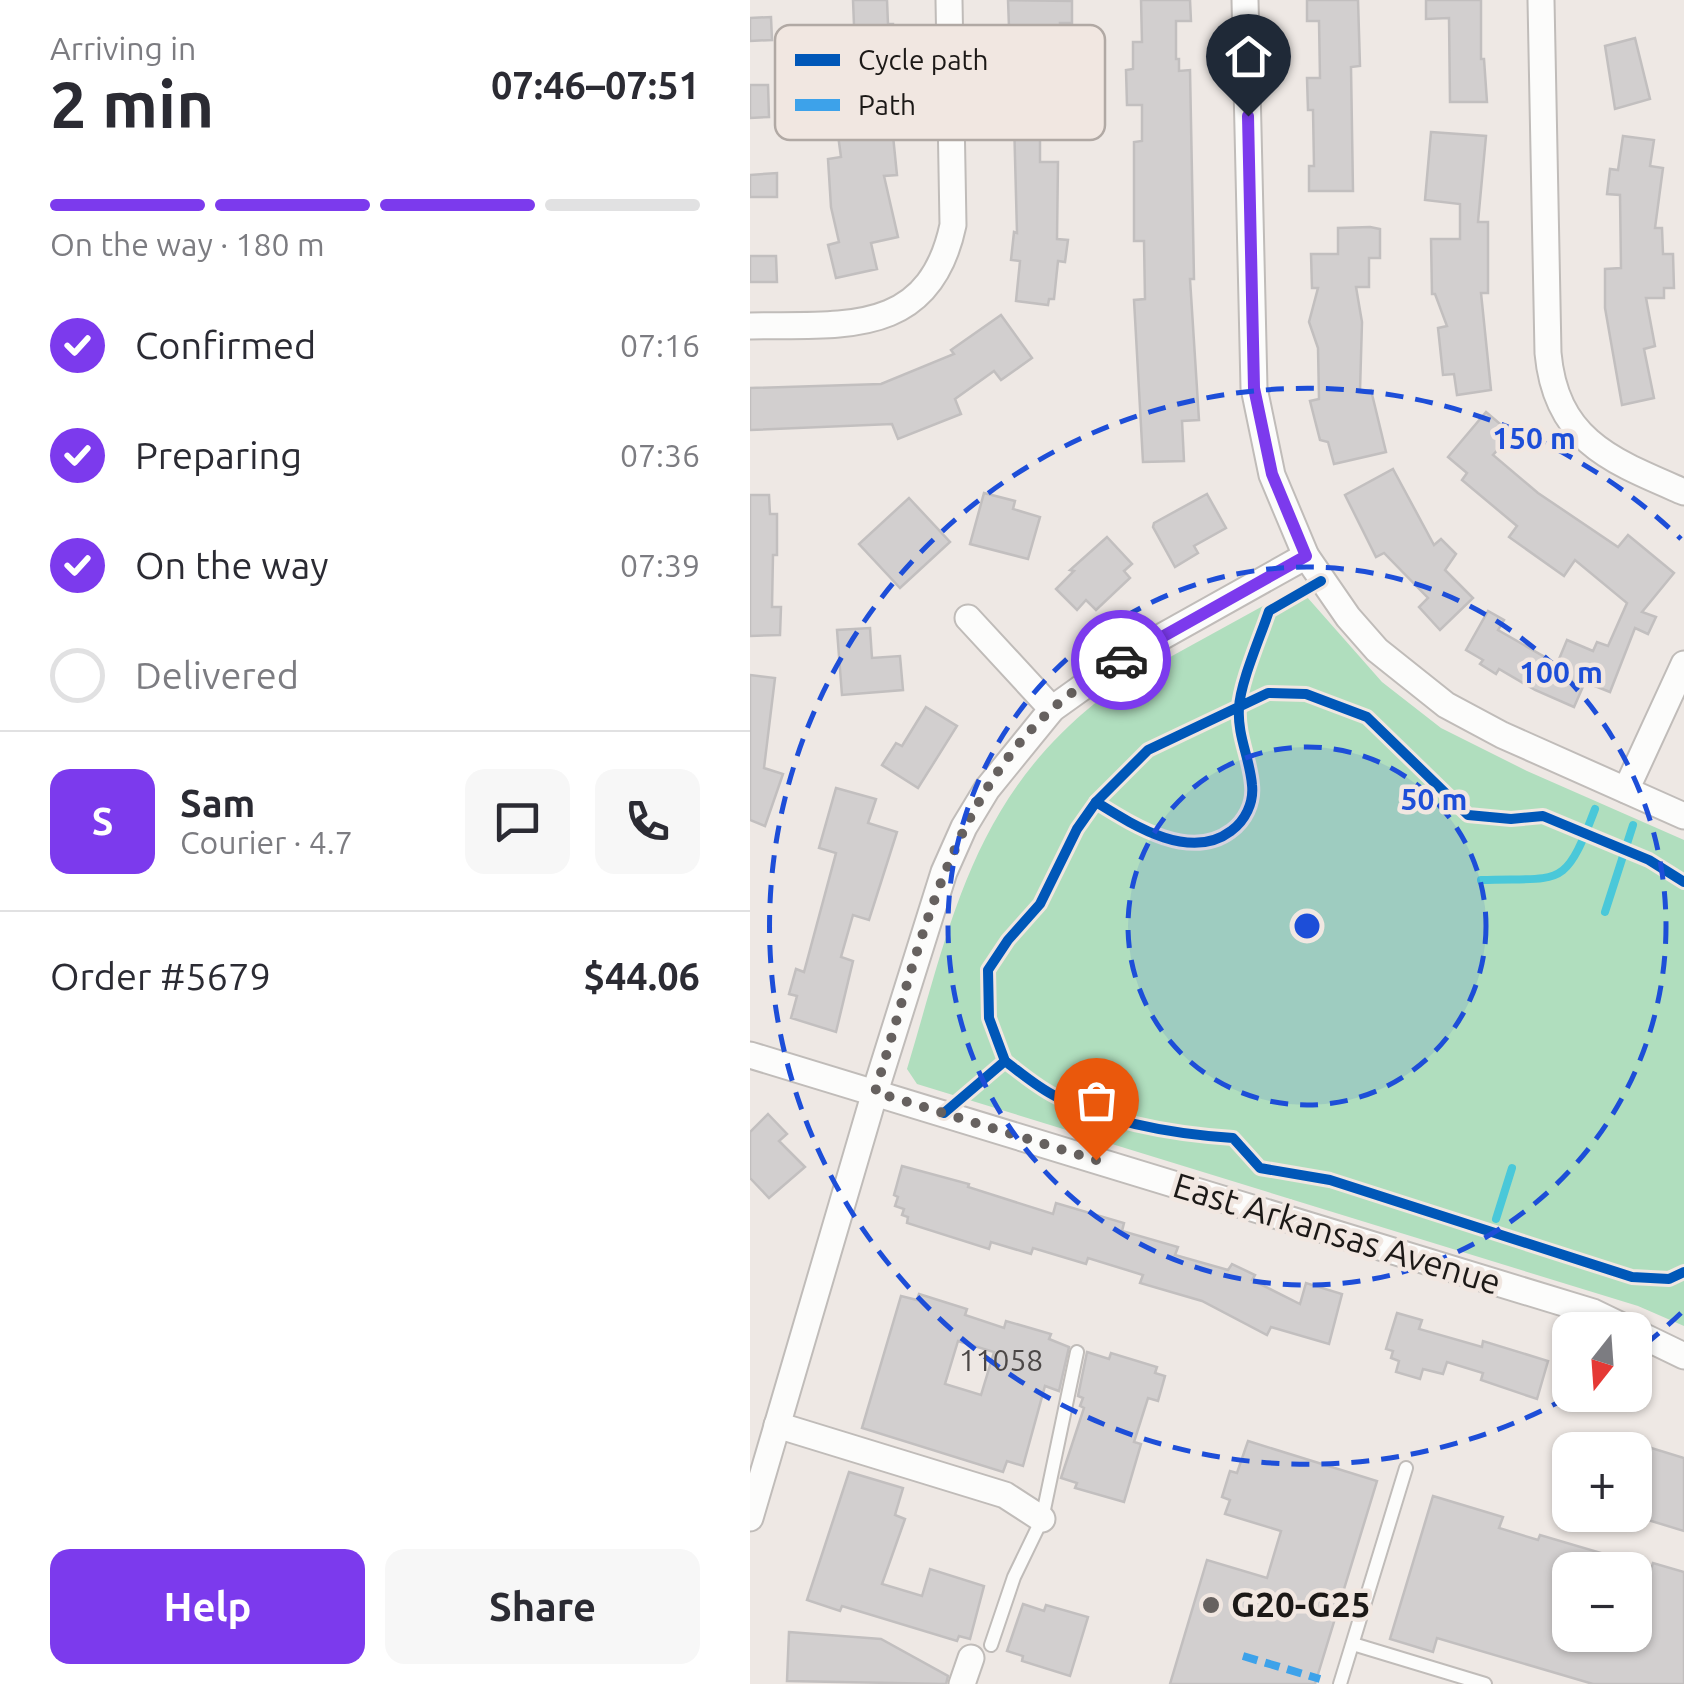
<!DOCTYPE html>
<meta charset="utf-8">
<style>
body{margin:0;font-family:Ubuntu,sans-serif;background:#f7f7f7;color:#2b2b33;height:100vh;display:flex;flex-direction:column;font-size:38px;white-space:nowrap}
*{box-sizing:border-box;margin:0}
p{font-size:32px;color:#7c7c81}
.icon{flex:none;width:55px;height:55px;fill:none;stroke:currentColor;stroke-width:2;stroke-linecap:round;stroke-linejoin:round}
.map{position:relative;flex:1;overflow:hidden}
.drawer{display:flex;flex-direction:column;background:#fff;width:750px}
.drawer>*{flex:none}
.needle{width:65px;rotate:197deg}
.tools{position:absolute;left:802px;top:1312px;display:grid;gap:20px}
.tools a{display:grid;place-items:center;width:100px;height:100px;border-radius:20px;background:#fff;box-shadow:0 2px 8px #0004;font-size:50px}
.pin{position:absolute;display:grid;place-items:center;width:85px;height:85px;color:#fff;margin:-102px -42px;border-radius:50% 50% 50% 0;rotate:-45deg;box-shadow:0 0 10px #0007}
.pin .icon{rotate:45deg}
.courier{position:absolute;display:grid;place-items:center;width:100px;height:100px;margin:-50px;border:8px solid #7c3aed;border-radius:50%;background:#fff;color:#222;box-shadow:0 2px 12px #0007}
.headline em{font-style:normal;font-weight:700}
.headline div{display:flex;flex-direction:column-reverse}
.headline{display:flex;align-items:center;justify-content:space-between;height:170px;padding:0 50px}
h1{font-size:65px;font-weight:700;line-height:75px}
.bar{display:grid;grid-template-columns:repeat(4,1fr);gap:15px 10px;align-content:center;height:120px;padding:0 50px}
.bar i{height:12px;border-radius:8px;background:#e1e1e2}
.bar .current{background:#7c3aed}
.bar p{grid-column:span 4}
.line{display:flex;align-items:center;gap:25px;padding:0 50px;border-top:2px solid #e1e1e2}
.line div{flex:1}
.round{display:grid;place-items:center;flex:none;width:105px;height:105px;border-radius:20px;background:#f7f7f7}
ol{padding:0 50px;list-style:none}
li{display:flex;align-items:center;gap:30px;height:110px}
li p{margin-inline-start:auto}
li .icon{padding:10px;border-radius:50%;background:#7c3aed;color:#fff;stroke-width:4}
li:last-child{color:#7c7c81}
li i{width:55px;height:55px;border:5px solid #e1e1e2;border-radius:50%}
.primary-button{display:flex;gap:20px;margin-top:auto;padding:20px 50px}
.primary-button a{flex:1;height:115px;border-radius:20px;background:#7c3aed;color:#fff;font-size:40px;font-weight:700;line-height:115px;text-align:center}
.primary-button a+a{background:#f7f7f7;color:#2b2b33}
main{display:flex;flex:1;min-height:0}
.map>svg:first-child{display:block}
.green{fill:#b0debe}
.lines{fill:none;stroke-linecap:round;stroke-linejoin:round}
.stream{stroke:#4ac8d9;stroke-width:8}
.building{fill:#d2cfcf;stroke:#c2bfbf;stroke-width:2.5;fill-rule:evenodd}
.lane-casing{stroke:#c0bcb9;stroke-width:16}
.street-casing{stroke:#c0bcb9;stroke-width:29}
.lane{stroke:#fcfcfb;stroke-width:12}
.street{stroke:#fcfcfb;stroke-width:25}
.quiet{stroke:#3da2ea;stroke-width:8;stroke-dasharray:15 8;stroke-linecap:butt}
.cycleway-casing{stroke:#f1e7e1;stroke-width:16}
.cycleway{stroke:#0057b8;stroke-width:10}
.done{stroke:#66615f;stroke-width:10;stroke-dasharray:0 18}
.route{stroke:#7c3aed;stroke-width:12}
.ring{fill:none;stroke:#1d4ed8;stroke-width:5;stroke-dasharray:18 12}
.poi-dot{fill:#66615f;stroke:#f1e7e1;stroke-width:4}
.labels{text-anchor:middle;stroke-width:9;stroke-linejoin:round;paint-order:stroke}
.number-label{font-size:30px;fill:#4c4847}
.street-label{font-size:35px;fill:#1c1917;stroke:#f1e7e1}
.poi-label{font-size:35px;font-weight:bold;fill:#1c1917;stroke:#f1e7e1;text-anchor:start}
.key{fill:#f1e7e1;stroke:#b1a9a4;stroke-width:2.5}
.key-label{font-size:28px;fill:#1c1917}
.centre{fill:#1d4ed8;stroke:#f1e7e1;stroke-width:5}
.ring-label{font-size:30px;text-anchor:middle;font-weight:bold;fill:#1d4ed8;stroke:#f1e7e1;stroke-width:9;stroke-linejoin:round;paint-order:stroke}
</style>
<main>
<section class="drawer">
<div class="headline"><div><h1>2 min</h1><p>Arriving in</p></div><em>07:46–07:51</em></div>
<div class="bar"><i class="current"></i><i class="current"></i><i class="current"></i><i></i><p>On the way · 180 m</p></div>
<ol>
<li><svg class="icon" aria-label="check" viewBox="0 0 24 24"><path d="M5 12l5 5 9-10"/></svg>Confirmed<p>07:16</p></li>
<li><svg class="icon" aria-label="check" viewBox="0 0 24 24"><path d="M5 12l5 5 9-10"/></svg>Preparing<p>07:36</p></li>
<li><svg class="icon" aria-label="check" viewBox="0 0 24 24"><path d="M5 12l5 5 9-10"/></svg>On the way<p>07:39</p></li>
<li><i></i>Delivered</li>
</ol>
<div class="line" style="height:180px"><b class="round" style="background:#7c3aed;color:#fff">S</b><div><b>Sam</b><p>Courier · 4.7</p></div><a class="round"><svg class="icon" aria-label="chat" viewBox="0 0 24 24"><path d="M4 5h16v11H9l-5 4z"/></svg></a><a class="round"><svg class="icon" aria-label="phone" viewBox="0 0 24 24"><path d="M5 4h4l2 5-3 2q2 4 5 5l2-3 5 2v4C11 20 4 13 5 4z"/></svg></a></div>
<div class="line" style="height:130px"><div>Order #5679</div><b>$44.06</b></div>
<div class="primary-button"><a>Help</a><a>Share</a></div>
</section>
<div class="map">
<svg width="934" height="1684" viewBox="0 0 934 1684">
<rect width="100%" height="100%" fill="#eee8e4"/>
<!-- green -->
<path class="green" d="M542 590 557 597 632 682 691 728 777 771 934 840V1326L888 1306 167 1084 157 1069C200 926 221 804 344 704 367 685 396 671 422 656 462 634 502 612 542 590Z"/>
<g class="lines">
<!-- stream -->
<g class="stream">
<path d="M731 880C812 877 814 891 845 809"/>
<path d="M855 912 883 825"/>
<path d="M746 1219 762 1168"/>
</g>
</g>
<!-- building -->
<g class="building">
<path d="M103 0H137L138 24H143L144 58 128 59 130 107 140 106 147 175 134 176 148 237 121 243 127 269 86 278 78 245 89 242 81 207 78 159 91 157 85 113 95 112 93 26 104 25Z"/>
<path d="M258 0 322 1V23H310L311 80H319V114H290V162H308L307 239 318 240 315 262 308 261 304 299H299L298 305 266 301 270 261 261 260 264 232 267 233 263 82 284 81V26L259 27Z"/>
<path d="M391 0H440L441 21H426V59H429V71L440 70 444 279H440L449 420 432 421 434 461 393 462 384 300 395 299 394 241H384V142L392 141V105H377L376 70 383 69V42H392Z"/>
<path d="M557 0H608L610 66 601 67 603 191H559V166H564L563 110H558L557 78H570L569 21H557Z"/>
<path d="M676 0H731V59H734L737 102H700L699 18 676 19Z"/>
<path d="M21 17 22 40 0 41V18Z"/>
<path d="M885 38 900 99 865 109 855 46Z"/>
<path d="M0 85H18L19 117 0 118Z"/>
<path d="M681 132 736 136 728 222H738V293H731L741 390 707 395 704 374 693 375 688 328 697 326 685 294H682L681 239H710V204L675 200Z"/>
<path d="M873 136 904 140 900 166 913 168 905 228H912L913 254H923L924 288H914V298H896L905 346 894 349 904 398 872 405 855 308V269L871 268 870 195 857 194 860 169 868 170Z"/>
<path d="M27 173V197H0V175Z"/>
<path d="M620 227 630 229V258H619V287H606L612 322 610 391 621 390 636 452 584 464 578 442 570 440 560 401 569 399 568 348 559 322 568 288H562L561 254H588V228Z"/>
<path d="M0 256H26L27 282H0Z"/>
<path d="M251 315 282 358 251 380 244 371 205 399 211 414 148 439 142 424 0 430V388L131 384 204 354 201 350Z"/>
<path d="M736 412 762 434 743 455 788 493 868 547 878 535 924 573 892 612 906 617 898 634 885 628 860 692 835 682 824 707 785 690 749 669 746 674 730 664 733 660 716 650 738 611 754 620 748 630 807 664 817 640 843 651 847 642 858 646 877 603 825 560 814 576 759 537 767 526 712 480 717 473 698 457Z"/>
<path d="M643 469 684 545 691 539 706 554 695 570 723 598 690 630 669 607 678 598 634 553 626 557 595 495Z"/>
<path d="M234 493 265 501 263 509 290 517 278 559 220 544Z"/>
<path d="M457 494 476 528 444 546 448 553 425 567 403 527 404 523Z"/>
<path d="M0 495H19L20 514H27V555H23L22 607H31L30 635 0 636Z"/>
<path d="M159 498 200 542 150 588 109 544Z"/>
<path d="M357 537 382 564 374 571 380 578 346 610 336 600 327 610 306 589 324 571 320 570Z"/>
<path d="M120 628 122 658 150 656 153 690 92 695 87 630Z"/>
<path d="M0 675 25 678 14 768 33 774 15 826 0 820Z"/>
<path d="M176 707 207 726 168 788 132 765 146 743 152 746Z"/>
<path d="M86 788 126 799 118 823 147 832 119 920 103 915 91 957 103 961 86 1032 41 1018 47 996 39 994 46 969 54 972 86 853 69 848Z"/>
<path d="M18 1114 37 1134 29 1141 55 1167 19 1198 0 1178V1132Z"/>
<path d="M152 1166 219 1184 218 1187 303 1214 306 1203 374 1223 372 1231 428 1247 425 1255 478 1270 482 1264 505 1275 502 1280 550 1304 556 1283 592 1294 579 1344 521 1327 517 1335 452 1301 390 1283 393 1275 338 1258 336 1264 283 1248 281 1254 241 1242 239 1249 157 1223 158 1217 152 1215 154 1209 145 1206 148 1197 144 1195Z"/>
<path d="M169 1294 217 1309 215 1315 254 1328 256 1321 301 1334 299 1339 319 1347 309 1391 295 1386 273 1466 257 1461 253 1472 112 1428 151 1296 167 1300ZM208 1341 244 1352 231 1395 195 1384Z"/>
<path d="M647 1313 672 1320 669 1329 732 1347 733 1341 798 1361 787 1399 731 1380 733 1373 697 1362 693 1374 673 1369 670 1379 646 1372 649 1361 641 1358 643 1351 636 1349Z"/>
<path d="M337 1352 359 1359 361 1353 407 1367 405 1373 415 1376 408 1401 398 1398 384 1442 391 1444 374 1502 325 1488 327 1483 311 1478 334 1408 330 1406 333 1398 328 1396Z"/>
<path d="M498 1441 627 1481 565 1684H420L457 1560 517 1578 531 1531 475 1514 480 1500 472 1497 480 1471 487 1473Z"/>
<path d="M885 1443 934 1458V1531L885 1516Z"/>
<path d="M99 1472 153 1488 145 1515 155 1519 132 1584 172 1596 180 1569 234 1586 220 1639 209 1636 207 1641 92 1606 90 1611 57 1600Z"/>
<path d="M683 1496 753 1517 749 1528 788 1540 790 1535 858 1555 853 1570H820V1635H885V1569L900 1573 903 1563 934 1572V1684H843L687 1638 683 1652 640 1639Z"/>
<path d="M273 1604 294 1611 296 1605 338 1617 320 1676 272 1661 273 1656 257 1651Z"/>
<path d="M39 1632 131 1639 198 1676 196 1684 37 1681Z"/>
</g>
<g class="lines">
<defs>
<g id="lane">
<path d="M603 1644 735 1684"/>
<path d="M241 1645 264 1577 292 1519 327 1352"/>
<path d="M590 1684 656 1468"/>
</g>
<g id="street">
<path d="M495 0 504 388 522 475 556 556 598 617 627 650 696 705 752 735 934 816"/>
<path d="M791 0 798 353C806 441 862 461 934 492"/>
<path d="M0 326C93 324 179 338 203 225L199 0"/>
<path d="M218 618 302 709"/>
<path d="M876 790 934 664"/>
<path d="M0 1055 843 1312 934 1356"/>
<path d="M27 1425 255 1495 292 1519"/>
<path d="M0 1518 125 1092 194 872 214 827 237 789 302 709 372 659 556 556"/>
<path d="M212 1684 221 1658"/>
</g>
</defs>
<!-- lane casing -->
<use href="#lane" class="lane-casing"/>
<!-- street casing -->
<use href="#street" class="street-casing"/>
<!-- lane -->
<use href="#lane" class="lane"/>
<!-- street -->
<use href="#street" class="street"/>
<!-- quiet -->
<path class="quiet" d="M493 1656 570 1679"/>
<defs>
<g id="cycleway">
<path d="M571 581 519 611C510 638 490 683 489 708 487 735 500 759 502 785 504 803 495 821 481 831 440 862 383 825 346 802L398 750 518 693 556 694 617 717 718 815 761 819 793 816 899 860 934 882"/>
<path d="M255 1061 239 1018 238 970 258 940 290 904 327 829 346 802"/>
<path d="M194 1113 255 1061C271 1073 288 1088 307 1097 362 1124 423 1134 483 1138L510 1168 580 1180 882 1277 919 1279 934 1272"/>
</g>
</defs>
<!-- cycleway casing -->
<use href="#cycleway" class="cycleway-casing"/>
<!-- cycleway -->
<use href="#cycleway" class="cycleway"/>
</g>
<g class="lines">
<!-- done -->
<path class="done" d="M346 1160 125 1092C167 959 195 807 302 709 323 690 348 675 371 660"/>
<!-- route -->
<path class="route" d="M371 660 556 556 522 474 504 388 498 116"/>
</g>
<!-- distance rings -->
<circle cx="557" cy="926" r="179" fill="#1d4ed8" fill-opacity=".12"/>
<g class="ring">
<circle cx="557" cy="926" r="179"/>
<circle cx="557" cy="926" r="359"/>
<path d="M931 1313A538 538 0 0 1 888 1350M818 1397A538 538 0 1 1 931 539"/>
</g>
<!-- markers -->
<circle class="poi-dot" cx="461" cy="1605" r="10"/>
<g class="labels">
<!-- number labels -->
<g class="number-label">
<text x="251" y="1371">11058</text>
</g>
<!-- street labels -->
<g class="street-label">
<text transform="translate(587 1234) rotate(17)" y="12">East Arkansas Avenue</text>
</g>
<!-- poi labels -->
<g class="poi-label">
<text x="481" y="1617">G20-G25</text>
</g>
</g>
<!-- legend -->
<rect x="25" y="25" width="330" height="115" rx="15" class="key"/>
<rect x="45" y="54" width="45" height="12" fill="#0057b8"/>
<rect x="45" y="99" width="45" height="12" fill="#3da2ea"/>
<g class="key-label">
<text x="108" y="70">Cycle path</text>
<text x="108" y="115">Path</text>
</g>
<circle cx="557" cy="926" r="15" class="centre"/>
<g class="ring-label">
<text x="784" y="449">150 m</text>
<text x="811" y="683">100 m</text>
<text x="684" y="810">50 m</text>
</g>
</svg>
<div class="tools">
<a><svg class="needle" viewBox="-14 -14 28 28"><path d="M0-13l5 13h-10z" fill="#e53935"/><path d="M0 13l5-13h-10z" fill="#7c7c81"/></svg></a>
<a>+</a>
<a>−</a>
</div>
<div class="pin" style="left:346px;top:1160px;background:#ea580c"><svg class="icon" aria-label="bag" viewBox="0 0 24 24"><path d="M5 8h14l-1 12H6zM9 8a3 3 0 0 1 6 0"/></svg></div>
<div class="pin" style="left:498px;top:116px;background:#1f2937"><svg class="icon" aria-label="home" viewBox="0 0 24 24"><path d="M3 11l9-7 9 7M6 9v11h12V9"/></svg></div>
<div class="courier" style="left:371px;top:660px"><svg class="icon" aria-label="car" viewBox="0 0 24 24"><path d="M5 17H2v-5l4-1 3-4h7l3 4 3 1v5h-3M9 17h6M6 11h13"/><circle cx="7" cy="17" r="2"/><circle cx="17" cy="17" r="2"/></svg></div>
</div>
</main>
